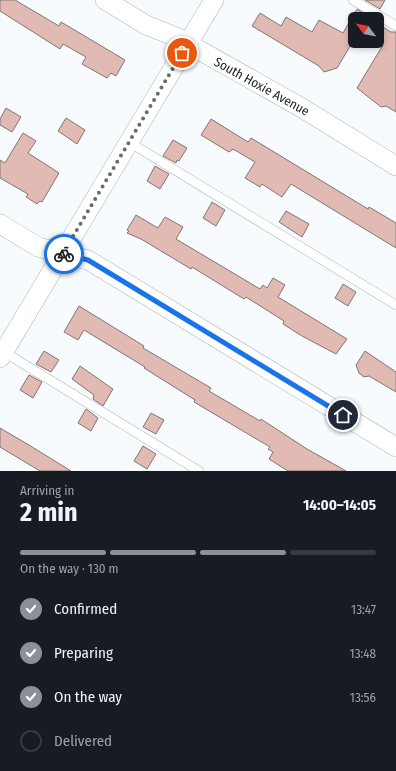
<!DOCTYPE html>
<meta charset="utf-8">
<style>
body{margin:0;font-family:"Fira Sans Condensed",sans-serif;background:#242831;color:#f1f3f6;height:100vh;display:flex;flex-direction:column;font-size:15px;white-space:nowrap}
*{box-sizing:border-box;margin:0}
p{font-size:13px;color:#9ea1a6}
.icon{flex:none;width:22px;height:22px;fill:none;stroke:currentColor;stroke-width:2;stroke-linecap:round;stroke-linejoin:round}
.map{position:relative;height:471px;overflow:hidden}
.sheet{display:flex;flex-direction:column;background:#171b24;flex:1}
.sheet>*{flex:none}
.needle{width:26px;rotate:302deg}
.controls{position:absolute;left:348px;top:12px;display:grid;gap:8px}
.controls a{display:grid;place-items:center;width:36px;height:36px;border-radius:6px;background:#171b24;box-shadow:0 2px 6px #0003;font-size:20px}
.pin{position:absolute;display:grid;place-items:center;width:34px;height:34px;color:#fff;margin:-17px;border:2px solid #fff;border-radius:50%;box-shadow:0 1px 4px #0007}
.courier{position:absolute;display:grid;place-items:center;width:40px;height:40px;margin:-20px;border:3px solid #1a73e8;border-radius:50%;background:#fff;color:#222;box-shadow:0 1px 5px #0007}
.overview em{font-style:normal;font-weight:700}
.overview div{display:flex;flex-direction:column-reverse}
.overview{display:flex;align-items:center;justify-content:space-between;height:68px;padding:0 20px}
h1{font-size:26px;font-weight:700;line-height:30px}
.bar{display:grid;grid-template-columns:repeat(4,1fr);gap:6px 4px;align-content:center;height:48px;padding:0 20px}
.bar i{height:5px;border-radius:3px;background:#363941}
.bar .on{background:#8c9099}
.bar p{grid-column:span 4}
ol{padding:0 20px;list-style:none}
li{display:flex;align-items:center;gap:12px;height:44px}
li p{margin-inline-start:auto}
li .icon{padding:4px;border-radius:50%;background:#8c9099;color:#fff;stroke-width:4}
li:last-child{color:#9ea1a6}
li i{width:22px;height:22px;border:2px solid #363941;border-radius:50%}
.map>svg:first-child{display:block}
.building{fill:#e0bab3;stroke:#827673}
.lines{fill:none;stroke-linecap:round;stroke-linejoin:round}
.service-casing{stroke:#aeb7bf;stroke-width:10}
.minor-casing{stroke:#aeb7bf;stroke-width:20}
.service{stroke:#fff;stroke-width:9}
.minor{stroke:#fff;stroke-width:19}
.done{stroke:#686c6f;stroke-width:4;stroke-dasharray:0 7.2}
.route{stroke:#1a73e8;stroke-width:5}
.labels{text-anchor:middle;stroke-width:3;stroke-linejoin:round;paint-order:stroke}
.street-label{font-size:13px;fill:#1b1f22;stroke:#fff}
</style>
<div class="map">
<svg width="396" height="471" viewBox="0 0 396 471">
<rect width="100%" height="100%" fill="#f7fbfe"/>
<!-- building -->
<g class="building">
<path d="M0 0H15L59 26 61 22 125 60 116 76 111 73 107 78 82 64 86 57 63 44 60 49 0 11Z"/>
<path d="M365 0H385L380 9Z"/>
<path d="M357 9 373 19H355V38L337 68 324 72 319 66 252 26 260 13 281 26 286 17 312 32 319 20 343 33Z"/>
<path d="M377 23 391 32H396V112L386 106 381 107 357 88 383 45 377 41Z"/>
<path d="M6 108 21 117 12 132 0 125V119Z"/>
<path d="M66 118 85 130 77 144 58 131Z"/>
<path d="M211 119 248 142 251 138 368 209 369 207 396 223V248L291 184 282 197 262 184 260 187 245 178 255 162 233 149 229 152 201 135Z"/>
<path d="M23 133 36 141 28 153 59 173 42 202 40 201 37 204 26 197 28 194 0 178V160L5 163Z"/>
<path d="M173 140 187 148 179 161 177 160 176 163 163 156Z"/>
<path d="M155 166 169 174 160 189 147 181Z"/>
<path d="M212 202 225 210 216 226 203 218Z"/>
<path d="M286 211 309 224 302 237 279 222Z"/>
<path d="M136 215 158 228 165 217 183 227 176 239 260 289 263 285 267 288 273 278 285 285 278 297 347 339 336 354 302 336 283 324 284 321 246 297 244 299 192 267 191 269 141 239 127 233 129 231 127 230Z"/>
<path d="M343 284 356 292 348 306 335 298Z"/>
<path d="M79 306 144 346 143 348 211 388 209 391 260 421 261 419 307 449 346 471H288L269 459 273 452 268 449 270 447 194 402 195 400 144 368 145 367 84 330 78 340 64 332Z"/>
<path d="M44 351 59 360 51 372 36 364Z"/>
<path d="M365 351 396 372V392L369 376 364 377 359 373 356 365Z"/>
<path d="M80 366 113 389 103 406 93 399 94 395 72 379Z"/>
<path d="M29 375 42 382 33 398 20 390Z"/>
<path d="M86 409 98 418 91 431 78 423Z"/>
<path d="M151 413 164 420 156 434 143 427Z"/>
<path d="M0 428 29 445 71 471H40L0 447Z"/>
<path d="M143 446 156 454 147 469 134 461Z"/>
</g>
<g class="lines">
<defs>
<g id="service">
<path d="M353 0 396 26"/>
<path d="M129 142 396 305"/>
<path d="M4 352 199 471"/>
</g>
<g id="minor">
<path d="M105 0 146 25 176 37 302 108 396 166"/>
<path d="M0 224 38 247 88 260 396 447"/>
<path d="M0 358 214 0"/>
</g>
</defs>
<!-- service casing -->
<use href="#service" class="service-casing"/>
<!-- minor casing -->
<use href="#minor" class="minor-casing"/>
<!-- service -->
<use href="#service" class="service"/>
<!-- minor -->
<use href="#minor" class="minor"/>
</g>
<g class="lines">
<!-- done -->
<path class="done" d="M64 254H63L72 238 182 53"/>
<!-- route -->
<path class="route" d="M64 254 88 260 343 415"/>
</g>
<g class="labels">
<!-- street labels -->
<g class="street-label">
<text transform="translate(262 86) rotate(29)" y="5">South Hoxie Avenue</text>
</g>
</g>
</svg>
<div class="controls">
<a><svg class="needle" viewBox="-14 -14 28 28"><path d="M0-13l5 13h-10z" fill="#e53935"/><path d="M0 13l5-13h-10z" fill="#9ea1a6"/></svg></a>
</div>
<div class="pin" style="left:182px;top:53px;background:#ea580c"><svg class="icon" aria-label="bag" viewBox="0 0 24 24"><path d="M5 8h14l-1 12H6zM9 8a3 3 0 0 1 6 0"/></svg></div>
<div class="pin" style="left:343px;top:415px;background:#1f2937"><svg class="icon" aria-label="home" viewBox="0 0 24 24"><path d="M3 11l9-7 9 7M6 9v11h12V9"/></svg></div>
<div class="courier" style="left:64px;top:254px"><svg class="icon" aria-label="bike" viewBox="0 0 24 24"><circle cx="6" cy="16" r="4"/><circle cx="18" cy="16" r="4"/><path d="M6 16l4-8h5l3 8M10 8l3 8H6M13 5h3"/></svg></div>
</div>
<section class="sheet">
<div class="overview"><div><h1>2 min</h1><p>Arriving in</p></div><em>14:00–14:05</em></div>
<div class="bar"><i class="on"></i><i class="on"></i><i class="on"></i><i></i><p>On the way · 130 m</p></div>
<ol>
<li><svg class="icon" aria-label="check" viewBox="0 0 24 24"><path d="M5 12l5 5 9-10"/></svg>Confirmed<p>13:47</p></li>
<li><svg class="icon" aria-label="check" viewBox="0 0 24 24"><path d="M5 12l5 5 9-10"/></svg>Preparing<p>13:48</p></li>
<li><svg class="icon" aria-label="check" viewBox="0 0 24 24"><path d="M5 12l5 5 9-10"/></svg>On the way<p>13:56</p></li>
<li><i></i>Delivered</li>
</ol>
</section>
